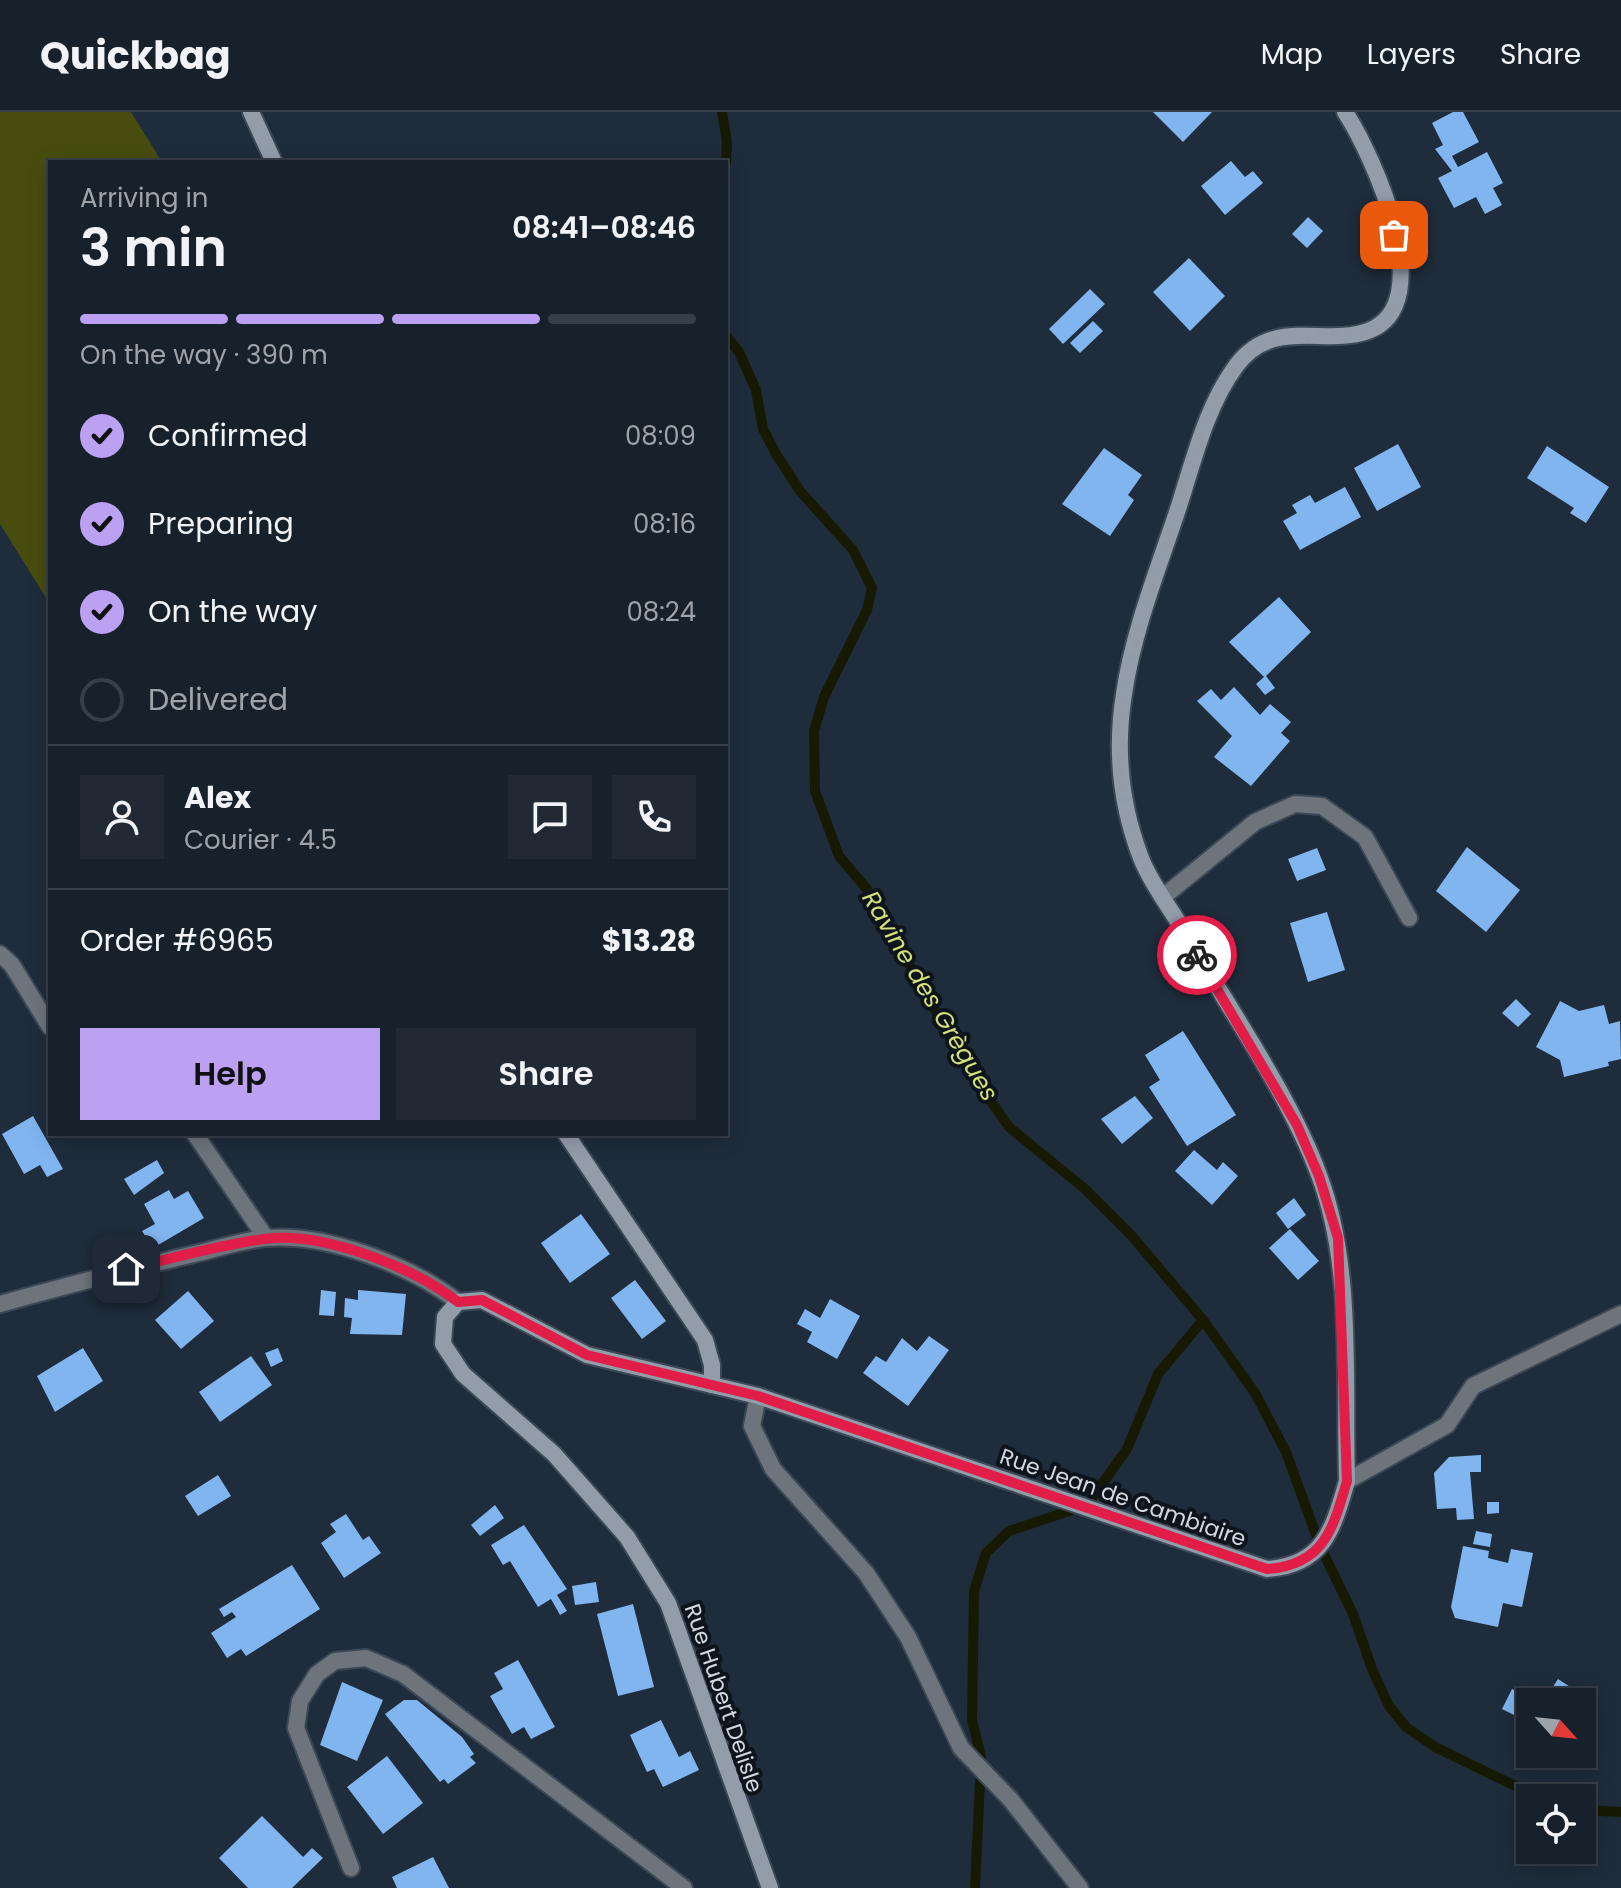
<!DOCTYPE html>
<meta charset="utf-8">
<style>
body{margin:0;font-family:Poppins,sans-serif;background:#202934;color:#f1f3f6;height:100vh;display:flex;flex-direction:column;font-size:30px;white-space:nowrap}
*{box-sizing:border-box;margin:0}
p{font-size:26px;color:#9ea3a9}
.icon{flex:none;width:44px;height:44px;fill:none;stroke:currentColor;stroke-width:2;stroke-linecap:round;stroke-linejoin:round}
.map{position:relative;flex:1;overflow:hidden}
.sheet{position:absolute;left:48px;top:48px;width:680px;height:976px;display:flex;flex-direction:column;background:#17212c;border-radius:0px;box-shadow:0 4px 20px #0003,0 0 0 2px #363e48}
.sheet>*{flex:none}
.needle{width:52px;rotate:117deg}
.controls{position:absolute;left:1516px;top:1576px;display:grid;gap:16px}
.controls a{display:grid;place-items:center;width:80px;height:80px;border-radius:0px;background:#17212c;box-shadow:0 4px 20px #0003,0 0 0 2px #363e48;font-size:40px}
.pin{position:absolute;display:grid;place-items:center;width:68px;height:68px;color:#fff;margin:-34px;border-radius:16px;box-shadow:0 4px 12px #0006}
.courier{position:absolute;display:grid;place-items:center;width:80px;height:80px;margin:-40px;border:6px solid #e11d48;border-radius:50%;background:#fff;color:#222;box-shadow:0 2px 10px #0007}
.overview em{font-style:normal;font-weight:600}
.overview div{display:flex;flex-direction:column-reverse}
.overview{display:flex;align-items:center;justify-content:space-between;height:136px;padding:0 32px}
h1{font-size:52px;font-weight:600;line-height:60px}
.bar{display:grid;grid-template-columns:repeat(4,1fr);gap:12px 8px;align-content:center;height:96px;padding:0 32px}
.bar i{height:10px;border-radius:6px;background:#363e48}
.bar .active{background:#bca0f2}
.bar p{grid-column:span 4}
.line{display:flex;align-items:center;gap:20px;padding:0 32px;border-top:2px solid #363e48}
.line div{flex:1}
.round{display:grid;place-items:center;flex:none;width:84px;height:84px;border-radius:0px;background:#202934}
ol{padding:0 32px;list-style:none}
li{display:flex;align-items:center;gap:24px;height:88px}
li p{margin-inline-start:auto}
li .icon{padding:8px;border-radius:50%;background:#bca0f2;color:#111;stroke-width:4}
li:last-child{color:#9ea3a9}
li i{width:44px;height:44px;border:4px solid #363e48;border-radius:50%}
.cta{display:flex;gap:16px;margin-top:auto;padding:16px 32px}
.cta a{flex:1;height:92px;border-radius:0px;background:#bca0f2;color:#111;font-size:32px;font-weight:600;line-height:92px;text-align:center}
.cta a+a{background:#202934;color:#f1f3f6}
header{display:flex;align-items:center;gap:48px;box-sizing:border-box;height:112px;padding:0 40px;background:#17212c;border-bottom:2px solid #363e48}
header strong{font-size:38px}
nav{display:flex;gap:44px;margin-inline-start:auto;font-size:28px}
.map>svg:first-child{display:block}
.green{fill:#484d0f}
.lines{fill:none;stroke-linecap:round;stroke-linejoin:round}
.stream{stroke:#171a03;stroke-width:10}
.building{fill:#81b5f0}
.lane-casing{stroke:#3b4856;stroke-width:20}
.street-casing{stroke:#3b4856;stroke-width:20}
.secondary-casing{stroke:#3b4856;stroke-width:20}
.lane{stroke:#6d747c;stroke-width:16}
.street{stroke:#6d747c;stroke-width:16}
.secondary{stroke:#939daa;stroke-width:16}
.done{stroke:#929ca8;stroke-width:8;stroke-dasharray:0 14.4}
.route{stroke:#e11d48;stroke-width:10}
.labels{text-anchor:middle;stroke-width:8;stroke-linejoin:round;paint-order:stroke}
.street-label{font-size:22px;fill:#d0d9e3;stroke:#0e141b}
.water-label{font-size:24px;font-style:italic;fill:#d5e277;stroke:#0e141b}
</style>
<header>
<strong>Quickbag</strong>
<nav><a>Map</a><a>Layers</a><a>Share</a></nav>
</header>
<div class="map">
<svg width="1621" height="1776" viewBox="0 0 1621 1776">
<rect width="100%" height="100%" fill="#1f2c3b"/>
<!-- green -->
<path class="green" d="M0 0H131L162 50H50V492L0 412Z"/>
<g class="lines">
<!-- stream -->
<g class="stream">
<path d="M722 0 727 30 726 50"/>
<path d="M726 224 739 240 756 278 763 317 776 342 800 379 853 438 872 476 867 498 824 585 814 619 815 679 839 744 866 776 969 958 1009 1015 1085 1077 1131 1123 1203 1208 1255 1281 1286 1340 1320 1434 1353 1502 1372 1557 1389 1594 1406 1615 1435 1635 1540 1686"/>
<path d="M981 1645 972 1608 974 1479 986 1441 1009 1419 1087 1393 1127 1337 1158 1262 1203 1208"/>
<path d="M1582 1698 1621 1700"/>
<path d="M975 1776 980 1670"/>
</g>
</g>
<!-- building -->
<g class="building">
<path d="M1153 0H1212L1183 30Z"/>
<path d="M1453 0H1463L1479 30 1452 44 1458 55 1487 40 1503 71 1493 76 1502 93 1485 102 1476 85 1454 96 1438 66 1452 59 1435 37 1443 33 1432 11Z"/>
<path d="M1231 49 1245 65 1253 59 1263 71 1225 103 1201 74Z"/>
<path d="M1308 105 1323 119 1307 136 1292 122Z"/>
<path d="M1189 146 1225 184 1190 219 1153 180Z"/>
<path d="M1090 177 1105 192 1063 232 1049 217Z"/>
<path d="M1093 209 1103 219 1080 241 1070 231Z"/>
<path d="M1398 332 1421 375 1377 399 1354 356Z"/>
<path d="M1547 334 1609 375 1586 411 1570 401 1574 396 1527 366Z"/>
<path d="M1104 336 1142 363 1128 383 1134 388 1110 424 1062 392Z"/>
<path d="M1345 375 1361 405 1300 438 1283 409 1297 401 1292 393 1310 383 1315 391Z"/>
<path d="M1279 485 1311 520 1266 564 1275 576 1265 583 1256 572 1264 565 1229 530Z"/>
<path d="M1234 575 1260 603 1270 592 1291 610 1281 621 1290 629 1251 674 1214 645 1232 624 1197 589 1211 577 1221 588Z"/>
<path d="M1467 735 1520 778 1486 820 1436 779Z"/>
<path d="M1317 736 1326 758 1297 769 1288 747Z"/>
<path d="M1327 800 1345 858 1308 870 1290 811Z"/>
<path d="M1516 887 1531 902 1518 915 1502 901Z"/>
<path d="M1560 889 1579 899 1604 893 1609 912 1620 909 1621 947 1608 950 1609 954 1564 965 1560 948 1536 935Z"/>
<path d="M1183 919 1236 1003 1187 1034 1149 975 1160 968 1145 943Z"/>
<path d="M1135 984 1153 1006 1122 1032 1101 1007Z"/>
<path d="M33 1004 63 1057 47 1065 40 1053 24 1062 2 1022Z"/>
<path d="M1194 1038 1217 1058 1223 1050 1238 1064 1212 1093 1175 1059Z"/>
<path d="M157 1048 164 1061 134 1083 124 1067Z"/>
<path d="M169 1078 174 1087 188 1079 204 1106 153 1136 142 1119 155 1112 144 1092Z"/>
<path d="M1294 1086 1306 1103 1288 1117 1276 1101Z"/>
<path d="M581 1102 610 1142 570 1171 541 1131Z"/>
<path d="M1290 1117 1319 1149 1298 1168 1269 1136Z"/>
<path d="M635 1168 666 1209 642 1227 611 1186Z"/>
<path d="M321 1178 336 1180 334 1204 319 1203Z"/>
<path d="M358 1178 406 1182 402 1223 350 1222 352 1206 344 1205 345 1186 358 1188Z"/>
<path d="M188 1179 214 1209 181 1237 155 1208Z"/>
<path d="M830 1187 860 1204 837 1247 807 1230 812 1220 797 1212 805 1197 820 1206Z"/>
<path d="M929 1224 949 1238 908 1294 863 1261 876 1244 886 1250 902 1226 917 1239Z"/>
<path d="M83 1236 103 1269 55 1300 37 1264Z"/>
<path d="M278 1236 283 1249 271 1255 265 1241Z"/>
<path d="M251 1244 272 1273 220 1310 199 1280Z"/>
<path d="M1481 1343V1360H1470L1474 1407 1457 1408 1456 1396 1437 1397 1434 1361 1449 1345Z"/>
<path d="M218 1363 231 1384 198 1404 185 1384Z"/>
<path d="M1487 1390H1499V1401L1487 1402Z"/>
<path d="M495 1393 504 1406 480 1424 471 1413Z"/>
<path d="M346 1402 363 1428 369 1424 381 1441 344 1466 321 1431 336 1420 330 1412Z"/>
<path d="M524 1413 567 1477 557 1483 567 1499 560 1503 551 1487 538 1495 510 1449 503 1453 491 1433Z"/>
<path d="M1476 1419 1492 1422 1490 1435 1473 1432Z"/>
<path d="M1463 1434 1489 1439 1488 1446 1508 1451 1511 1437 1533 1441 1522 1495 1503 1491 1498 1515 1455 1506 1451 1495Z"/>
<path d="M292 1453 320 1497 246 1544 241 1537 227 1546 211 1521 236 1505 232 1500 224 1505 219 1497Z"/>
<path d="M596 1470 599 1490 575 1493 572 1474Z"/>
<path d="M633 1492 654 1575 618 1584 597 1502Z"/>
<path d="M518 1548 555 1615 531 1627 524 1615 512 1622 490 1584 503 1577 494 1561Z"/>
<path d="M1558 1567 1595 1591 1582 1612V1590H1543Z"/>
<path d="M342 1570 383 1588 357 1649 320 1633Z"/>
<path d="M1512 1577 1539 1590H1530L1526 1609 1502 1597Z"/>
<path d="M404 1588H417L462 1625 474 1642 470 1645 476 1651 448 1672 444 1667 440 1670 385 1602Z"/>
<path d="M661 1608 679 1645 690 1639 699 1658 663 1675 654 1657 647 1660 630 1623Z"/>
<path d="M387 1644 423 1691 383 1722 347 1675Z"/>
<path d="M262 1704 303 1745 312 1736 323 1746 292 1776H248L219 1746Z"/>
<path d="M433 1745 449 1776H397L392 1765Z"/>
</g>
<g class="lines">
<defs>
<path id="lane" d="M1163 785 1255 710 1295 692 1322 694 1365 725 1409 806"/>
<g id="street">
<path d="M0 842 12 853 50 915"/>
<path d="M195 1022 266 1126"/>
<path d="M0 1192C65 1174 129 1157 194 1142 217 1137 242 1128 266 1126 327 1121 410 1153 458 1190"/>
<path d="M758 1284 752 1314 773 1357 866 1461 908 1525 961 1636 1011 1688 1080 1776"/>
<path d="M1347 1369 1447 1313 1473 1274 1621 1202"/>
<path d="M351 1756 296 1616 300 1589 317 1562 335 1549 366 1546 403 1562 684 1776"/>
</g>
<g id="secondary">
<path d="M251 0 274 50"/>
<path d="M566 1022 705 1228 712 1253V1273"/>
<path d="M770 1776 668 1491 627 1425 554 1342 463 1262 443 1232 445 1205 458 1190 482 1188 587 1243 758 1284 1267 1457C1324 1453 1333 1417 1347 1369 1344 1271 1354 1155 1319 1063 1289 982 1229 897 1185 821 1171 797 1151 772 1141 746 1121 694 1115 638 1124 582 1133 520 1157 460 1177 400 1193 352 1205 296 1236 254 1273 204 1325 235 1368 219 1441 192 1373 43 1345 0"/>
</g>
</defs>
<!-- lane casing -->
<use href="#lane" class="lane-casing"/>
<!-- street casing -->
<use href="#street" class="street-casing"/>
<!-- secondary casing -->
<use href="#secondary" class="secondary-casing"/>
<!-- lane -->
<use href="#lane" class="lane"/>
<!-- street -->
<use href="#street" class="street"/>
<!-- secondary -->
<use href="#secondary" class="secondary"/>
</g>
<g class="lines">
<!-- done -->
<path class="done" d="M1197 843C1179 812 1156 781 1142 748 1091 628 1142 505 1180 389 1194 349 1209 281 1239 250 1285 202 1357 239 1386 208 1409 183 1400 153 1394 123"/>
<!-- route -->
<path class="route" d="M126 1157C171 1147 218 1133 264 1127 322 1119 413 1155 458 1190L482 1188 587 1243 758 1284 1267 1457C1324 1453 1333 1417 1347 1369L1338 1126 1319 1064 1297 1013 1197 843"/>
</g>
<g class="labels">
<!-- street labels -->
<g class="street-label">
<text transform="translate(1123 1385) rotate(19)" y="8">Rue Jean de Cambiaire</text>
<text transform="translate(724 1586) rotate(71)" y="8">Rue Hubert Delisle</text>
</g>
<!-- water labels -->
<g class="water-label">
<text transform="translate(930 884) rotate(59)" y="8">Ravine des Grègues</text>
</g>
</g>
</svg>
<div class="controls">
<a><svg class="needle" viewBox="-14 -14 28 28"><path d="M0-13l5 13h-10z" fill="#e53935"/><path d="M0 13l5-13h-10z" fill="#9ea3a9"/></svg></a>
<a><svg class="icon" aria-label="locate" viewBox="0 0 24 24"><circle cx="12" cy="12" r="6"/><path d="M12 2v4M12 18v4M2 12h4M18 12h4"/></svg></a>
</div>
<div class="pin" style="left:1394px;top:123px;background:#ea580c"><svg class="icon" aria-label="bag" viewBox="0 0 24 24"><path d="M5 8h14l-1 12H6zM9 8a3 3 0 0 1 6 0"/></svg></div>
<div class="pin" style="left:126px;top:1157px;background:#1f2937"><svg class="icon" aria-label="home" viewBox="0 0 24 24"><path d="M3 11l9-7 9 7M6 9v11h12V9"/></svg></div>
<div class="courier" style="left:1197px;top:843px"><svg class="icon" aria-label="bike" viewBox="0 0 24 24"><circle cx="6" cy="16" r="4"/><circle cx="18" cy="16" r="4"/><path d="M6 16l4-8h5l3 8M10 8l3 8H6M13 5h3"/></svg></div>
<section class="sheet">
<div class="overview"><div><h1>3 min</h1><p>Arriving in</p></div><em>08:41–08:46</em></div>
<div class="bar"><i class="active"></i><i class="active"></i><i class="active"></i><i></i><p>On the way · 390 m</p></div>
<ol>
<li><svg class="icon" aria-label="check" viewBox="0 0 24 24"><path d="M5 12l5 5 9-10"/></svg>Confirmed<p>08:09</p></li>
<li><svg class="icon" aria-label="check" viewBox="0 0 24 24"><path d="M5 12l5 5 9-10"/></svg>Preparing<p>08:16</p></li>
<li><svg class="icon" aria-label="check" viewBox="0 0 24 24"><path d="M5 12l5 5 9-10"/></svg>On the way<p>08:24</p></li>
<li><i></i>Delivered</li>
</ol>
<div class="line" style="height:144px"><a class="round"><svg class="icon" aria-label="person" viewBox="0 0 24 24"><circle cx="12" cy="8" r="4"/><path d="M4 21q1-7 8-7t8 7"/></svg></a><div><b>Alex</b><p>Courier · 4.5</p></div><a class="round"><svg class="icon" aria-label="chat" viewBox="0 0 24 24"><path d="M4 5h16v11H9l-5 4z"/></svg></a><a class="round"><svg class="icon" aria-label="phone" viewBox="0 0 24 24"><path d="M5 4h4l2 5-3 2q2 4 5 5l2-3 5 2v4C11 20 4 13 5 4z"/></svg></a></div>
<div class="line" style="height:104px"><div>Order #6965</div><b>$13.28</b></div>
<div class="cta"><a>Help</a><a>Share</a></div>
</section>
</div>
